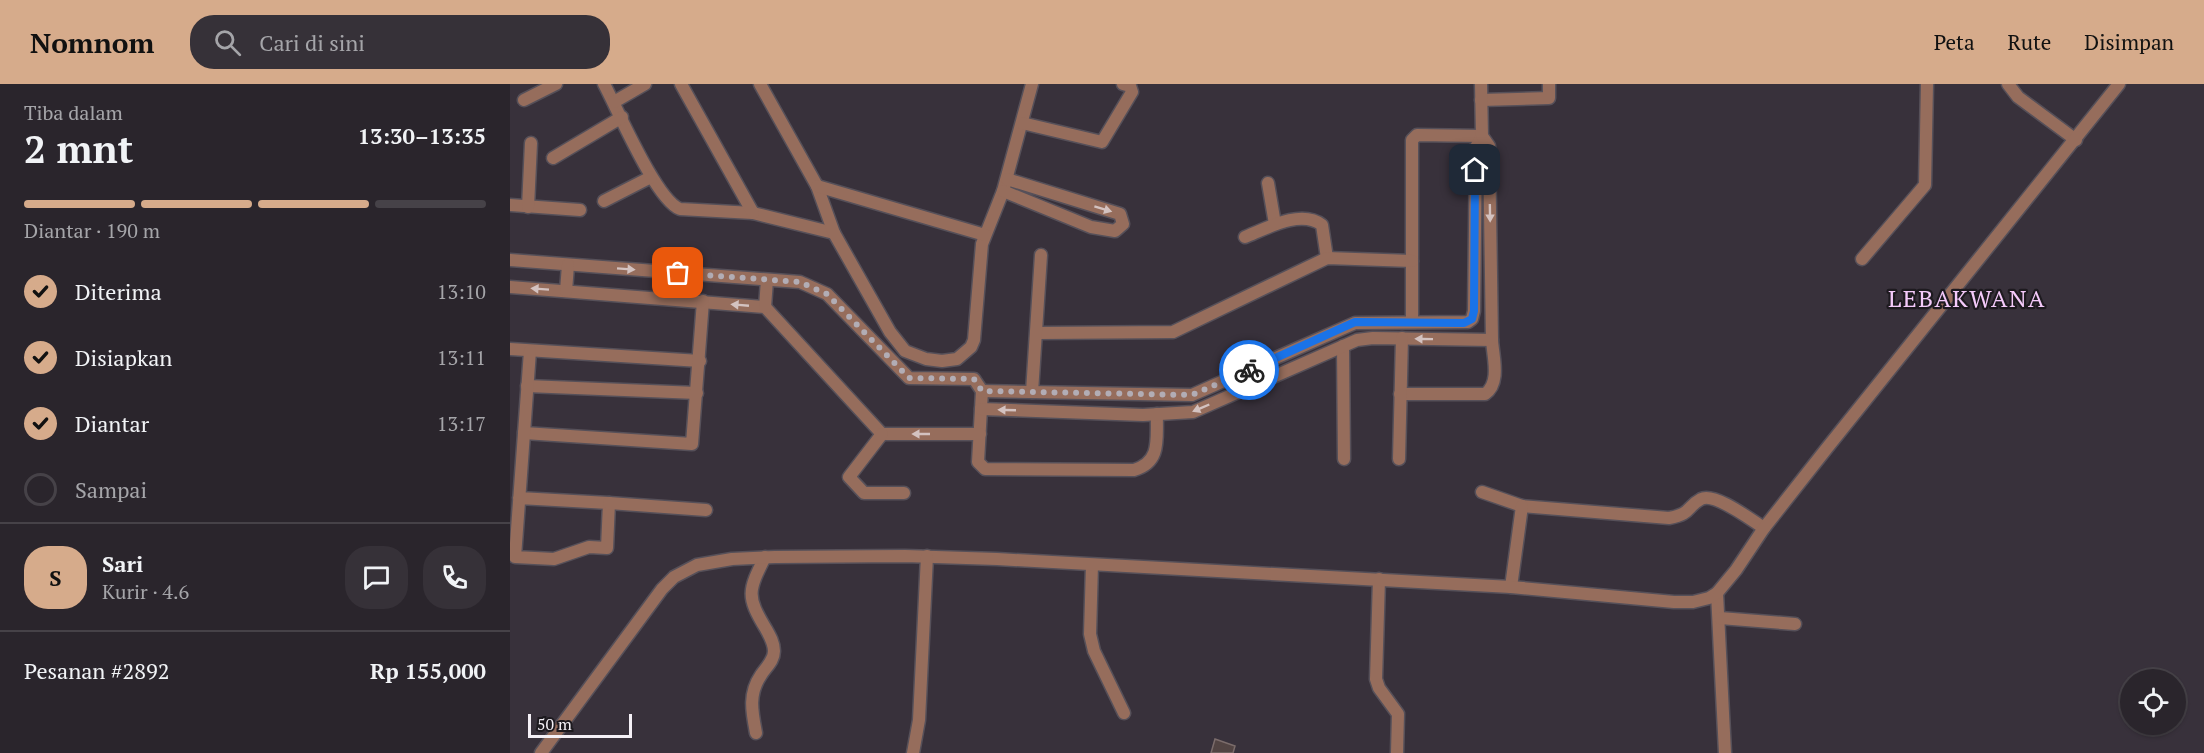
<!DOCTYPE html>
<html lang="id">
<meta charset="utf-8">
<style>
body{margin:0;font-family:"PT Serif",serif;background:#363138;color:#f1f3f6;height:100vh;display:flex;flex-direction:column;font-size:22px;white-space:nowrap}
*{box-sizing:border-box;margin:0}
p{font-size:20px;color:#a5a5a9}
.icon{flex:none;width:33px;height:33px;fill:none;stroke:currentColor;stroke-width:2;stroke-linecap:round;stroke-linejoin:round}
.map{position:relative;flex:1;overflow:hidden}
.side{display:flex;flex-direction:column;background:#2a252c;width:510px}
.side>*{flex:none}
.buttons{position:absolute;left:1610px;top:585px;display:grid;gap:12px}
.buttons a{display:grid;place-items:center;width:66px;height:66px;border-radius:50%;background:#2a252c;box-shadow:0 2px 4px #0004,0 0 0 2px #464248;font-size:30px}
.scale{position:absolute;left:18px;bottom:15px;width:104px;box-sizing:border-box;padding-left:6px;border:3px solid #f4f0f6;border-top:0;font-size:16px;line-height:21px;white-space:nowrap;color:#f4f0f6;-webkit-text-stroke:4px #1d1a1f;paint-order:stroke}
.pin{position:absolute;display:grid;place-items:center;width:51px;height:51px;color:#fff;margin:-26px;border-radius:12px;box-shadow:0 3px 9px #0006}
.courier{position:absolute;display:grid;place-items:center;width:60px;height:60px;margin:-30px;border:4px solid #1a73e8;border-radius:50%;background:#fff;color:#222;box-shadow:0 2px 8px #0007}
.overview em{font-style:normal;font-weight:700}
.overview div{display:flex;flex-direction:column-reverse}
.overview{display:flex;align-items:center;justify-content:space-between;height:102px;padding:0 24px}
h1{font-size:39px;font-weight:700;line-height:45px}
.bar{display:grid;grid-template-columns:repeat(4,1fr);gap:9px 6px;align-content:center;height:72px;padding:0 24px}
.bar i{height:8px;border-radius:4px;background:#464248}
.bar .on{background:#d6ab8b}
.bar p{grid-column:span 4}
.line{display:flex;align-items:center;gap:15px;padding:0 24px;border-top:2px solid #464248}
.line div{flex:1}
.round{display:grid;place-items:center;flex:none;width:63px;height:63px;border-radius:24px;background:#363138}
ol{padding:0 24px;list-style:none}
li{display:flex;align-items:center;gap:18px;height:66px}
li p{margin-inline-start:auto}
li .icon{padding:6px;border-radius:50%;background:#d6ab8b;color:#111;stroke-width:4}
li:last-child{color:#a5a5a9}
li i{width:33px;height:33px;border:3px solid #464248;border-radius:50%}
header{display:flex;align-items:center;gap:36px;box-sizing:border-box;height:84px;padding:0 30px;background:#d6ab8b;color:#111}
header strong{font-size:28px}
nav{display:flex;gap:33px;margin-inline-start:auto;font-size:21px}
.search{width:420px;height:54px;background:#363138;display:flex;align-items:center;gap:15px;box-sizing:border-box;padding:0 21px;border-radius:24px;color:#a5a5a9;font-size:22px}
main{display:flex;flex:1;min-height:0}
.map>svg:first-child{display:block}
.building{fill:#524443;stroke:#7b6c6b;stroke-width:1.5}
.lines{fill:none;stroke-linecap:round;stroke-linejoin:round}
.street-casing{stroke:#565059;stroke-width:15}
.street{stroke:#966d5c;stroke-width:12}
.oneway{fill:#d3c2c0}
.done{stroke:#b2adb5;stroke-width:6;stroke-dasharray:0 10.8}
.route{stroke:#1a73e8;stroke-width:8}
.labels{text-anchor:middle;stroke-width:4.5;stroke-linejoin:round;paint-order:stroke}
.quarter-label{font-size:24px;letter-spacing:1.5px;fill:#f4cafa;stroke:#1d1a1f}
</style>
<header>
<strong>Nomnom</strong>
<div class="search"><svg class="icon" aria-label="search" viewBox="0 0 24 24"><circle cx="10" cy="10" r="6"/><path d="M15 15l6 6"/></svg>Cari di sini</div>
<nav><a>Peta</a><a>Rute</a><a>Disimpan</a></nav>
</header>
<main>
<section class="side">
<div class="overview"><div><h1>2 mnt</h1><p>Tiba dalam</p></div><em>13:30–13:35</em></div>
<div class="bar"><i class="on"></i><i class="on"></i><i class="on"></i><i></i><p>Diantar · 190 m</p></div>
<ol>
<li><svg class="icon" aria-label="check" viewBox="0 0 24 24"><path d="M5 12l5 5 9-10"/></svg>Diterima<p>13:10</p></li>
<li><svg class="icon" aria-label="check" viewBox="0 0 24 24"><path d="M5 12l5 5 9-10"/></svg>Disiapkan<p>13:11</p></li>
<li><svg class="icon" aria-label="check" viewBox="0 0 24 24"><path d="M5 12l5 5 9-10"/></svg>Diantar<p>13:17</p></li>
<li><i></i>Sampai</li>
</ol>
<div class="line" style="height:108px"><b class="round" style="background:#d6ab8b;color:#111">S</b><div><b>Sari</b><p>Kurir · 4.6</p></div><a class="round"><svg class="icon" aria-label="chat" viewBox="0 0 24 24"><path d="M4 5h16v11H9l-5 4z"/></svg></a><a class="round"><svg class="icon" aria-label="phone" viewBox="0 0 24 24"><path d="M5 4h4l2 5-3 2q2 4 5 5l2-3 5 2v4C11 20 4 13 5 4z"/></svg></a></div>
<div class="line" style="height:78px"><div>Pesanan #2892</div><b>Rp 155,000</b></div>
</section>
<div class="map">
<svg width="1694" height="669" viewBox="0 0 1694 669">
<rect width="100%" height="100%" fill="#38313b"/>
<!-- building -->
<path class="building" d="M705 655 725 662 723 669H701Z"/>
<g class="lines">
<defs>
<g id="street">
<path d="M94 0C108 26 146 116 170 125L243 129 324 149"/>
<path d="M171 0 243 129"/>
<path d="M250 0 307 102 324 149 380 248 395 267 416 275 432 277 447 275 461 263 464 256 472 160 493 107 522 0"/>
<path d="M1498 0 1508 13 1566 56"/>
<path d="M14 16 46 0"/>
<path d="M971 16 1039 14V0"/>
<path d="M104 18 135 0"/>
<path d="M512 39 592 58 622 8 620 2 613 0"/>
<path d="M43 74 112 33"/>
<path d="M758 99 765 140"/>
<path d="M307 102 475 151"/>
<path d="M493 107 581 143 605 147 613 140 610 130 497 95"/>
<path d="M94 117 141 93"/>
<path d="M0 121 70 126"/>
<path d="M18 123 21 59"/>
<path d="M735 153C757 144 791 125 812 141L817 174"/>
<path d="M1352 175 1415 101 1417 0"/>
<path d="M0 176 290 198 317 210 399 294 464 295 472 307 468 378 475 385 624 386C652 378 646 354 647 330"/>
<path d="M0 203 255 223 372 350H470"/>
<path d="M56 207 58 181"/>
<path d="M255 223 257 196"/>
<path d="M902 237V56L907 51 972 52"/>
<path d="M527 249 663 248 817 174 902 177"/>
<path d="M833 262 834 375"/>
<path d="M0 265 190 277"/>
<path d="M17 302 187 309"/>
<path d="M472 307 682 311 845 239 958 238 962 235 964 227 966 63 972 52"/>
<path d="M522 308 531 171"/>
<path d="M890 310H975C991 299 983 273 982 256"/>
<path d="M471 325 633 331 683 328 847 256 863 254 982 256 979 62 972 52 971 0"/>
<path d="M14 349 182 360 193 217"/>
<path d="M372 350 339 393 354 409H394"/>
<path d="M889 375 892 254"/>
<path d="M972 408 1012 422 1159 434C1182 430 1176 423 1191 415 1205 408 1241 436 1254 444"/>
<path d="M9 414 99 419 97 464 79 463 44 475 5 473C10 404 15 335 20 267"/>
<path d="M99 419 196 426"/>
<path d="M582 481 580 550 584 567 614 629"/>
<path d="M869 495 866 595 869 604 888 630 887 669"/>
<path d="M1001 503 1012 422"/>
<path d="M1207 509 1215 669"/>
<path d="M1210 534 1285 540"/>
<path d="M246 649C242 628 238 610 251 591 256 583 264 577 264 567 264 559 260 552 256 545 236 512 238 507 255 473"/>
<path d="M31 669 152 505 164 493 187 481 222 475 265 473 395 472 487 475 1001 503 1164 518H1183L1199 514 1207 509 1226 486 1254 444 1317 364 1609 0"/>
<path d="M403 669 409 636 417 472"/>
</g>
</defs>
<!-- street casing -->
<use href="#street" class="street-casing"/>
<!-- street -->
<use href="#street" class="street"/>
</g>
<!-- one-way arrows -->
<defs><path id="oneway-solid" d="M-6-.8H1V-3.2L6.5 0L1 3.2V.8H-6Z" transform="scale(1.5)"/></defs>
<g class="oneway">
<use href="#oneway-solid" transform="translate(593 125) rotate(17)"/>
<use href="#oneway-solid" transform="translate(980 129) rotate(89)"/>
<use href="#oneway-solid" transform="translate(116 185) rotate(4)"/>
<use href="#oneway-solid" transform="translate(30 205) rotate(-176)"/>
<use href="#oneway-solid" transform="translate(230 221) rotate(-175)"/>
<use href="#oneway-solid" transform="translate(914 255) rotate(-179)"/>
<use href="#oneway-solid" transform="translate(691 324) rotate(157)"/>
<use href="#oneway-solid" transform="translate(497 326) rotate(-178)"/>
<use href="#oneway-solid" transform="translate(411 350) rotate(-180)"/>
</g>
<g class="lines">
<!-- done -->
<path class="done" d="M168 189 290 198 312 208 317 210 399 294 464 295 472 307 682 311 739 286"/>
<!-- route -->
<path class="route" d="M739 286 845 238 954 239 962 235 964 227 965 86"/>
</g>
<g class="labels">
<!-- quarter labels -->
<g class="quarter-label">
<text x="1457" y="223">LEBAKWANA</text>
</g>
</g>
</svg>
<div class="buttons">
<a><svg class="icon" aria-label="locate" viewBox="0 0 24 24"><circle cx="12" cy="12" r="6"/><path d="M12 2v4M12 18v4M2 12h4M18 12h4"/></svg></a>
</div>
<div class="scale">50 m</div>
<div class="pin" style="left:168px;top:189px;background:#ea580c"><svg class="icon" aria-label="bag" viewBox="0 0 24 24"><path d="M5 8h14l-1 12H6zM9 8a3 3 0 0 1 6 0"/></svg></div>
<div class="pin" style="left:965px;top:86px;background:#1f2937"><svg class="icon" aria-label="home" viewBox="0 0 24 24"><path d="M3 11l9-7 9 7M6 9v11h12V9"/></svg></div>
<div class="courier" style="left:739px;top:286px"><svg class="icon" aria-label="bike" viewBox="0 0 24 24"><circle cx="6" cy="16" r="4"/><circle cx="18" cy="16" r="4"/><path d="M6 16l4-8h5l3 8M10 8l3 8H6M13 5h3"/></svg></div>
</div>
</main>
